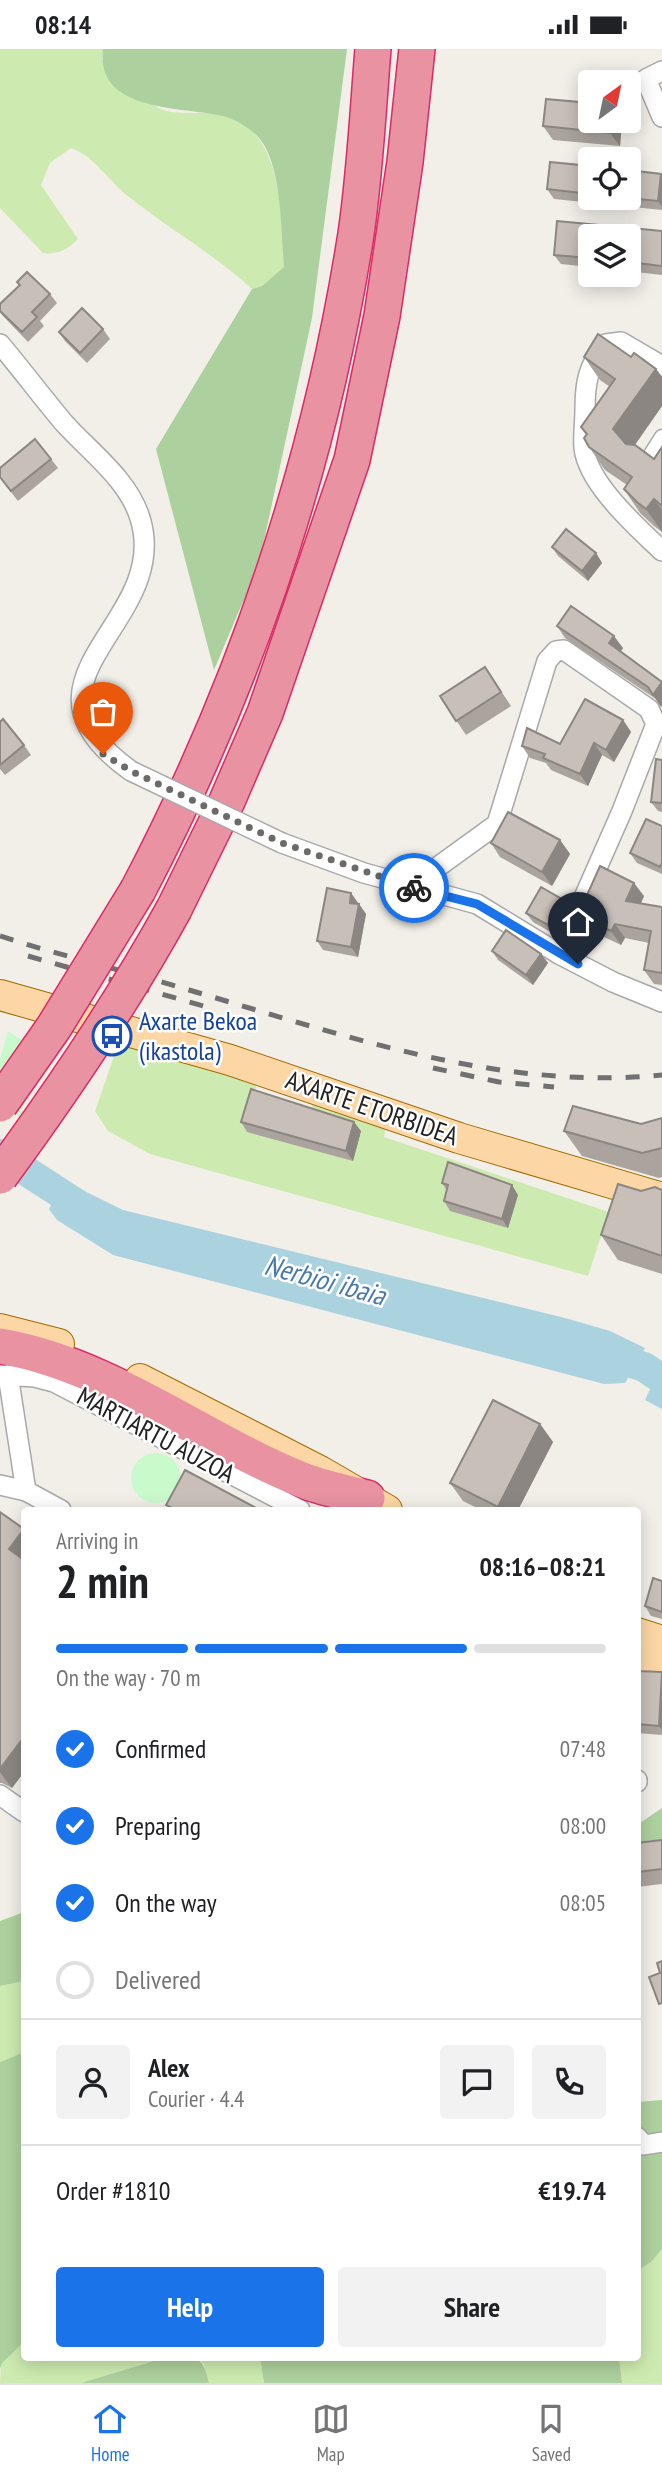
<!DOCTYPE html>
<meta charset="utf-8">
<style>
body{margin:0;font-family:"PT Sans Narrow",sans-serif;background:#f2f2f2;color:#202124;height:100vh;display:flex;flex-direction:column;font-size:26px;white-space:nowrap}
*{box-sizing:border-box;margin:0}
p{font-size:23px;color:#757577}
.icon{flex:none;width:38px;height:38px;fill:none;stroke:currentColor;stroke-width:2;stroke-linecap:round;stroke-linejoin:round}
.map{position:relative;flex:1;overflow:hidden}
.drawer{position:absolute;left:21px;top:1458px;width:620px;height:854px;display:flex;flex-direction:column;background:#fff;border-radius:7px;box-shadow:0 4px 18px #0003}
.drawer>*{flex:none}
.needle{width:46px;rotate:33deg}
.controls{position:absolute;left:578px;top:21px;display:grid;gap:14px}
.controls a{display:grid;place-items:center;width:63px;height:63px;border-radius:7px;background:#fff;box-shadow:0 4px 18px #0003;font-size:35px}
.pin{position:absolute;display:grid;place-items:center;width:60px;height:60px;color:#fff;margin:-72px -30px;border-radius:50% 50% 50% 0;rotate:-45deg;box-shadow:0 0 7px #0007}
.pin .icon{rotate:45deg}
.courier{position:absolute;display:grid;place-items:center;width:70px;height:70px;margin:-35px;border:5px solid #1a73e8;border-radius:50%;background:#fff;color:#222;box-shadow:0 2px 9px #0007}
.head em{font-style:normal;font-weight:800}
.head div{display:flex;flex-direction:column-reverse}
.head{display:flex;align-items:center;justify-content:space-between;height:119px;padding:0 35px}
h1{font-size:46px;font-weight:800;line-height:52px}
.bar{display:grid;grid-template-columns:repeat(4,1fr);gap:10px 7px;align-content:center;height:84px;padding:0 35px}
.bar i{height:9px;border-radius:5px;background:#e0e0e0}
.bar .on{background:#1a73e8}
.bar p{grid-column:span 4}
.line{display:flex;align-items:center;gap:18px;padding:0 35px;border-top:2px solid #e0e0e0}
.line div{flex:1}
.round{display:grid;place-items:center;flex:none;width:74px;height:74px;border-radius:7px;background:#f2f2f2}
ol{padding:0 35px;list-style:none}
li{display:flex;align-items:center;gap:21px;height:77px}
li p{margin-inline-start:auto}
li .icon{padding:7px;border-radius:50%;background:#1a73e8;color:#fff;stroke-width:4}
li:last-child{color:#757577}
li i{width:38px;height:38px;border:4px solid #e0e0e0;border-radius:50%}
.button{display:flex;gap:14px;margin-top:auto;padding:14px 35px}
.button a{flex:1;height:80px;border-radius:7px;background:#1a73e8;color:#fff;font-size:28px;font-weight:800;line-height:80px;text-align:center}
.button a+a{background:#f2f2f2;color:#202124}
.status{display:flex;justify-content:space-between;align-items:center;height:49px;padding:0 35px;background:#fff;direction:ltr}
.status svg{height:19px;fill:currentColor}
.dock{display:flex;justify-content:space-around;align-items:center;height:98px;border-top:2px solid #e0e0e0;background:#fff;font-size:19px;color:#757577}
.dock a{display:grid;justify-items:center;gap:4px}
.dock .on{color:#1a73e8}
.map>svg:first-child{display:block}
.grass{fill:#cdebb0}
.forest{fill:#add19e}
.park{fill:#c8facc}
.water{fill:#aad3df}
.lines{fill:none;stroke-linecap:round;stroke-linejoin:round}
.river{stroke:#aad3df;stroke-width:30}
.pedestrian-casing{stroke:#a9a9a9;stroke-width:17}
.minor-casing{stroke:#a9a9a9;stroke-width:22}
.primary-casing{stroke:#a06b00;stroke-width:32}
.motorway-casing{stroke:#dc2a67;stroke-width:38}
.pedestrian{stroke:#fff;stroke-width:14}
.minor{stroke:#fff;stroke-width:19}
.primary{stroke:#fcd6a4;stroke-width:30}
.motorway{stroke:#e892a2;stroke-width:35}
.rail{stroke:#707070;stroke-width:5;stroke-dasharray:14 14;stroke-linecap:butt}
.minor-bridge-casing{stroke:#a9a9a9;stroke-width:22;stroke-linecap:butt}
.motorway-bridge-casing{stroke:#dc2a67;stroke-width:38;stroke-linecap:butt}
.minor-bridge{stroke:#fff;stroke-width:19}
.motorway-bridge{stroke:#e892a2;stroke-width:35}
.wall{fill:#aba49e}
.shaded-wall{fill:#8b8681}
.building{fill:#c7bfb8;stroke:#8b8681;stroke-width:2}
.done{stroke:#6b6a68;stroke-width:7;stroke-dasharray:0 12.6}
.route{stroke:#1a73e8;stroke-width:9}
.labels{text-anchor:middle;stroke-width:5;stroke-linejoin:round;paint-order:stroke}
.transit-label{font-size:26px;fill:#164399;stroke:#fff;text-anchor:start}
.street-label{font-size:26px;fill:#222;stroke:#fff}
.water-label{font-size:28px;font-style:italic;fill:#4a7aab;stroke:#fff}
</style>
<div class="status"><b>08:14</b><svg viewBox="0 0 49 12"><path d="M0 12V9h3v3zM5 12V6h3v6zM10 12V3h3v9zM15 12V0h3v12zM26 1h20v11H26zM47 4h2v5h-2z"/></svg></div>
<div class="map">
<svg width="662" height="2334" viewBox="0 0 662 2334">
<rect width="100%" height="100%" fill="#f2efe9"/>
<!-- grass -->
<g class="grass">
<path d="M0 0H103L102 11C120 26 139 48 159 59 174 67 201 62 218 65 286 78 279 165 285 218L262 237 252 240C214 205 169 180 129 148 108 132 96 108 71 99L50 114 41 136 78 190C69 200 57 206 43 204L0 159Z"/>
<path d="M122 984 256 1036 255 1046 311 1061 313 1054 386 1078 384 1088 609 1163 588 1227 150 1105 108 1082 95 1062Z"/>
<path d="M24 1932V2003L0 2013V1937Z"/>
<path d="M662 2200V2334H622L619 2308H637V2222L651 2213Z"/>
<path d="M24 2293V2308H167L81 2334H0L1 2314Z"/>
<path d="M196 2308H260L264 2334H209L204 2315Z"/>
</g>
<!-- forest -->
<g class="forest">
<path d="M103 0H347L312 269 259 515 214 621 156 400 252 240 262 237 284 218C281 184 282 121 262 93 253 80 233 68 218 66 179 58 95 62 103 0Z"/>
<path d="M662 1759V1800L637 1805V1776Z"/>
<path d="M24 1863V1932L0 1937V1872Z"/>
<path d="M24 2003V2293L2 2314 0 2320V2013Z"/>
<path d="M662 2051V2200L651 2213 637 2222V2053Z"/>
<path d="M167 2308C193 2308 203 2304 209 2334H81Z"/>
<path d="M260 2308H619L622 2334H264Z"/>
</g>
<!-- park -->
<g class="park">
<path d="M8 982 42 1004 20 1067 0 1061V1010Z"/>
<circle cx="156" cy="1429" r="25"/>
</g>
<!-- water -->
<g class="water">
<path d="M64 1132 123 1161 565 1269 610 1282 645 1299 625 1334 604 1335 113 1206 57 1171 49 1160Z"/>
<path d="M662 1314V1360L645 1351Z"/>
</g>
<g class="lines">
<!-- river -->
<g class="river">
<path d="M0 1105 91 1164"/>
<path d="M597 1303 644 1318 662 1330"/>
</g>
<defs>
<path id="pedestrian" d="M648 410 662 388"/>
<g id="minor">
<path d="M662 22 646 30 662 68"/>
<path d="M0 295C22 321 42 348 64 374 90 403 128 430 140 469 173 575 0 629 131 722"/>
<path d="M662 317 621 293 606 295C588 317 585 333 585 360 585 373 583 386 584 399 588 435 637 478 662 502"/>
<path d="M282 794 364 824 477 855 559 905 613 933 662 953"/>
<path d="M410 838 497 775 547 612 556 602 564 601 649 660 656 675 622 762 559 905"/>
<path d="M0 1326 35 1328 54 1333 300 1461"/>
<path d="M8 1326 26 1442"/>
<path d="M0 1436 26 1442 61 1461"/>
<path d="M637 1731V1733"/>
<path d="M0 1746 24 1763"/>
<path d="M637 2088 644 2096 662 2093"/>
</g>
<g id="primary">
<path d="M0 946 230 1011 459 1089 662 1149"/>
<path d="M0 1280 59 1295"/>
<path d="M140 1330 320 1422 387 1461"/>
<path d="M637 1584 662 1592"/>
<path d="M637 1615 662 1612"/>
</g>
<g id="motorway">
<path d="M138 841C246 635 320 415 356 185 365 124 368 61 373 0"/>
<path d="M174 860 227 752 265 664 352 411 382 267 405 113 417 0"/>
<path d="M0 1297C110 1316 199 1389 300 1430 321 1439 345 1443 367 1449"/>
</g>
</defs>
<!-- pedestrian casing -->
<use href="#pedestrian" class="pedestrian-casing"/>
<!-- minor casing -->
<use href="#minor" class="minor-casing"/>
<!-- primary casing -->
<use href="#primary" class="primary-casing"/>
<!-- motorway casing -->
<use href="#motorway" class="motorway-casing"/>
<!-- pedestrian -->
<use href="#pedestrian" class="pedestrian"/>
<!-- minor -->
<use href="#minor" class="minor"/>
<!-- primary -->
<use href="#primary" class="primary"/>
<!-- motorway -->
<use href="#motorway" class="motorway"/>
<!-- rail -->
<g class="rail">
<path d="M0 887C62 907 126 922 189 941 343 986 499 1042 662 1026"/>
<path d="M28 907 207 958"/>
<path d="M433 1019 499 1033 554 1038"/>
</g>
<defs>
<path id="minor-bridge" d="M131 722 282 794"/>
<g id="motorway-bridge">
<path d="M0 1055 54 978 138 841"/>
<path d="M0 1127C63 1041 123 953 174 860"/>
</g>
</defs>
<!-- minor-bridge casing -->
<use href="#minor-bridge" class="minor-bridge-casing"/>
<!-- motorway-bridge casing -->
<use href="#motorway-bridge" class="motorway-bridge-casing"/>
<!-- minor-bridge -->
<use href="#minor-bridge" class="minor-bridge"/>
<!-- motorway-bridge -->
<use href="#motorway-bridge" class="motorway-bridge"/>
</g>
<!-- wall -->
<g class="wall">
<path d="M622 72 620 97 553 91 543 77Z"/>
<path d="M590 117V149H628L661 125 662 126V161L554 150 547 140Z"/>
<path d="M557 172 662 182V226L628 222V187H590V218L561 215 554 206Z"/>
<path d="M17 233 50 245 57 254 40 272 44 277 28 293 4 268 0 263V255L19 236Z"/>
<path d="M103 280 110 290 87 314 65 292 59 283Z"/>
<path d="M584 308H631L656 320 662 328V357L635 396 654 410 662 398V483L654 477 640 464 624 440 627 436 605 421 589 398 586 386 581 378 610 338 600 331Z"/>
<path d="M51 410 58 419 18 452 0 429V419Z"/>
<path d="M552 498 596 504 602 514 588 532 558 507Z"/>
<path d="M557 577 623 599 621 602 662 633 661 658 656 650 565 589Z"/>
<path d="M485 618 511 657 466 686 440 647Z"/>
<path d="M623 671 631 683 614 713 602 706 588 737 551 721 546 714 530 709 522 697 560 695Z"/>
<path d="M0 673 24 696 31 706 5 726 0 720Z"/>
<path d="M662 711V763L658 762 651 753Z"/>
<path d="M662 777V825L637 814 630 804Z"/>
<path d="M560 791 570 805 552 837 500 808 491 794Z"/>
<path d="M351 844 358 854V855H359L366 865 358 908 323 901 317 892Z"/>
<path d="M644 847 641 854 662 858V936L654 935 644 921 649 894 625 889 621 896 587 880 578 866Z"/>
<path d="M560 849 566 858 554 885 533 873 526 864Z"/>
<path d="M492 902 541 905 548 914 533 936 498 911Z"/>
<path d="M662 1069V1128L659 1129 582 1107 564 1082 641 1075Z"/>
<path d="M241 1073 361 1082 353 1112 247 1083Z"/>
<path d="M442 1134 518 1146 508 1179 450 1162 444 1152 447 1142Z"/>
<path d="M662 1141V1225L618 1211 601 1186 641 1142Z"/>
<path d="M540 1375 553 1393 518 1461H481L463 1452 450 1434Z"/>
<path d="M0 1463 24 1482V1723L12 1739 2 1734H0Z"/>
<path d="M662 1532V1570L651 1567 645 1557Z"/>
<path d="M637 1622 662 1623V1686L637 1684Z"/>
<path d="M662 1791V1835L637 1838V1794Z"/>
</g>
<!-- shaded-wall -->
<g class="shaded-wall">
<path d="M611 72H622L620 97 610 84Z"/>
<path d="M661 125 662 126V158L658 152Z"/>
<path d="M656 320 662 328V357L629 404 613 380Z"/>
<path d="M654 450 662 461V483L646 460Z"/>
<path d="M596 504 602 514 588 532 582 522Z"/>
<path d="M614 587 623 599 618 606 609 594Z"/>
<path d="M662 634V657L661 658 653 646Z"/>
<path d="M623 671 631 683 614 713 606 701Z"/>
<path d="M594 694 602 706 588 737 580 725Z"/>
<path d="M560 791 570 805 552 837 542 823Z"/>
<path d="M634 834 644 847 636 865 626 852Z"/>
<path d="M351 844 358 854 356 863 350 854Z"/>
<path d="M560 849 566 858 554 885 548 876Z"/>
<path d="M359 855 366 865 358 908 351 898Z"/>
<path d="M615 875 625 889 621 896 611 882Z"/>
<path d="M541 905 548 914 533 936 526 926Z"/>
<path d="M354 1073 361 1082 353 1112 346 1102Z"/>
<path d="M512 1136 518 1146 508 1179 502 1170Z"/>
<path d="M540 1375 553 1393 518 1461H500L498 1458Z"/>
<path d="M24 1480V1514L9 1500Z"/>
<path d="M662 1632V1681L659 1677Z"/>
<path d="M24 1688V1723L12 1739 0 1723V1720Z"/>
</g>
<!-- building -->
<g class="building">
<path d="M546 50 590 54V72H611L610 84 543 77Z"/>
<path d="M550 113 590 117V145L547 140Z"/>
<path d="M628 121 661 125 658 152 628 149Z"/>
<path d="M557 172 662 182V217L628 213V187H590V209L554 206Z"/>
<path d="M27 223 50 245 32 263 37 268 22 283 0 262V255L20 236 17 233Z"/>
<path d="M82 259 103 280 80 304 59 283Z"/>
<path d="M598 285 631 308 634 304 656 320 613 380 626 395 635 396 654 410 662 398V457L654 450 646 460 638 454 624 440 632 428 589 398 584 389 587 385 581 378 615 330 584 308Z"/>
<path d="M35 390 51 410 11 442 0 428V419Z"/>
<path d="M566 480 596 504 582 522 552 498Z"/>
<path d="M571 557 614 587 609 594 662 633 653 646 648 638 557 577Z"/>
<path d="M485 618 501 643 456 672 440 647Z"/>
<path d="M585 650 623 671 606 701 594 694 580 725 543 709 545 705 522 697 527 679 560 695Z"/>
<path d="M3 670 24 696 0 716V673Z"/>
<path d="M656 710 662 711V754L651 753Z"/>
<path d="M508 763 560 791 542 823 491 794Z"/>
<path d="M646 770 662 777V814L660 818 630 804Z"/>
<path d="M600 817 634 834 626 852 662 858V924L644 921 651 882 615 875 611 882 578 866Z"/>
<path d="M541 838 560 849 548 876 526 864Z"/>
<path d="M327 839 351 844 350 854 359 855 351 898 317 892Z"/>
<path d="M506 881 541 905 526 926 492 902Z"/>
<path d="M251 1040 354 1073 346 1102 241 1073Z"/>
<path d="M573 1057 641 1075 662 1069V1099L642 1104 564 1082Z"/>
<path d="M448 1113 512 1136 502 1170 444 1152 448 1136 442 1134Z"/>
<path d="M618 1135 641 1142 655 1138 662 1141V1207L601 1186Z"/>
<path d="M493 1351 540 1375 498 1458 450 1434Z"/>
<path d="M185 1421 260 1461H176L166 1456Z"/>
<path d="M0 1463 24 1480 9 1500 24 1511V1688L0 1720Z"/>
<path d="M653 1529 662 1532V1563L645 1557Z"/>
<path d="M637 1622 662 1623 659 1677 637 1675Z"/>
<path d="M662 1791V1820L637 1823V1794Z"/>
<path d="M662 1912V1954L659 1955 649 1928 660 1924 657 1914Z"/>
</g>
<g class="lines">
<!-- done -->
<path class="done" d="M103 705 131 722 282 794 414 839"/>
<!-- route -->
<path class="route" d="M414 839 477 855 578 915"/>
</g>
<!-- icons -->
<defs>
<symbol id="bus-ring" viewBox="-11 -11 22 22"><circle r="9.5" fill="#fff" stroke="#1a4fb4" stroke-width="1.5"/><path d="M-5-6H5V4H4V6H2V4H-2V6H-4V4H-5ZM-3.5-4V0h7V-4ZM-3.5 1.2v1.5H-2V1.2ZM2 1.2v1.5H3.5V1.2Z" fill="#1a4fb4"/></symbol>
</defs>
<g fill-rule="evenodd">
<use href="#bus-ring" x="90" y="965" width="44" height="44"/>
</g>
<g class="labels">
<!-- transit labels -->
<g class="transit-label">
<text x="139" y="981">Axarte Bekoa<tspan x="139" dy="30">(ikastola)</tspan></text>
</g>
<!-- street labels -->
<g class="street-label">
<text transform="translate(372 1059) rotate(19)" y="9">AXARTE ETORBIDEA</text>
<text transform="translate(156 1386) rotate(28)" y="9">MARTIARTU AUZOA</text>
</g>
<!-- water labels -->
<g class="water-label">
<text transform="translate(325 1231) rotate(15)" y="10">Nerbioi ibaia</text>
</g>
</g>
</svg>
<div class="controls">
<a><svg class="needle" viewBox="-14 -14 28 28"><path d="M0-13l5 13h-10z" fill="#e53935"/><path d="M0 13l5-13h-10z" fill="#757577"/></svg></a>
<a><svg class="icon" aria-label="locate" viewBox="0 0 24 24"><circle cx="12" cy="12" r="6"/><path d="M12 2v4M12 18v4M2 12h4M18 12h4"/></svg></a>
<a><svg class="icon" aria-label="layers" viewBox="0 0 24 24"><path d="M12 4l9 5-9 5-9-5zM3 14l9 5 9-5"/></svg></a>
</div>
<div class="pin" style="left:103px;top:705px;background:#ea580c"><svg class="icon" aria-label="bag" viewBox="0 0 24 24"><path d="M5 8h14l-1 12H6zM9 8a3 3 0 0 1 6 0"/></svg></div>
<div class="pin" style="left:578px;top:915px;background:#1f2937"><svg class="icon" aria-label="home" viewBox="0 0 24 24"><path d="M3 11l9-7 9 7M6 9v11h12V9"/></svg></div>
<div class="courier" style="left:414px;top:839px"><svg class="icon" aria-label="bike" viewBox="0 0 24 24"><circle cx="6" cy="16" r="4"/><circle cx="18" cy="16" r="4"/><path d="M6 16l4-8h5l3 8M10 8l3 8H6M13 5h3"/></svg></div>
<section class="drawer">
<div class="head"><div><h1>2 min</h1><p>Arriving in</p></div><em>08:16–08:21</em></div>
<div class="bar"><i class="on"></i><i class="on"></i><i class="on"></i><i></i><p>On the way · 70 m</p></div>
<ol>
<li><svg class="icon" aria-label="check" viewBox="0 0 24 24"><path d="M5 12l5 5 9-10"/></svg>Confirmed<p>07:48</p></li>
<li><svg class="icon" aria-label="check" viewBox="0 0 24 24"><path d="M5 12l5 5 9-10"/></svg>Preparing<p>08:00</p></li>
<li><svg class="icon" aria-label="check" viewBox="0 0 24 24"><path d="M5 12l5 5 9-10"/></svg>On the way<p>08:05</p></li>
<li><i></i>Delivered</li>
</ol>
<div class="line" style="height:126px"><a class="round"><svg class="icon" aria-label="person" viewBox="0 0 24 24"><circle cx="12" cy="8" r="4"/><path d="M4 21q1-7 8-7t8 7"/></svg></a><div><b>Alex</b><p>Courier · 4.4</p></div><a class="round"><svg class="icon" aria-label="chat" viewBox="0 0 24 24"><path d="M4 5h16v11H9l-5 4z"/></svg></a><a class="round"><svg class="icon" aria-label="phone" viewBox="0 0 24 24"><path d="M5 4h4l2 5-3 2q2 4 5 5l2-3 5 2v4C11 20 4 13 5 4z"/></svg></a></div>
<div class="line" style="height:91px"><div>Order #1810</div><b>€19.74</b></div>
<div class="button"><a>Help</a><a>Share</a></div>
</section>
</div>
<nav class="dock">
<a class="on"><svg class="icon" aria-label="home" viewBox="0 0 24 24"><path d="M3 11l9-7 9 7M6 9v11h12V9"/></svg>Home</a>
<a><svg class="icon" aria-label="map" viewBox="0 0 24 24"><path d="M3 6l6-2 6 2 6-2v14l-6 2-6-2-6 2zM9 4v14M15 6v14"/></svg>Map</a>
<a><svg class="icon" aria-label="saved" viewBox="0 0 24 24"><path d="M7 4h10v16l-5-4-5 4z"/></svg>Saved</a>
</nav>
